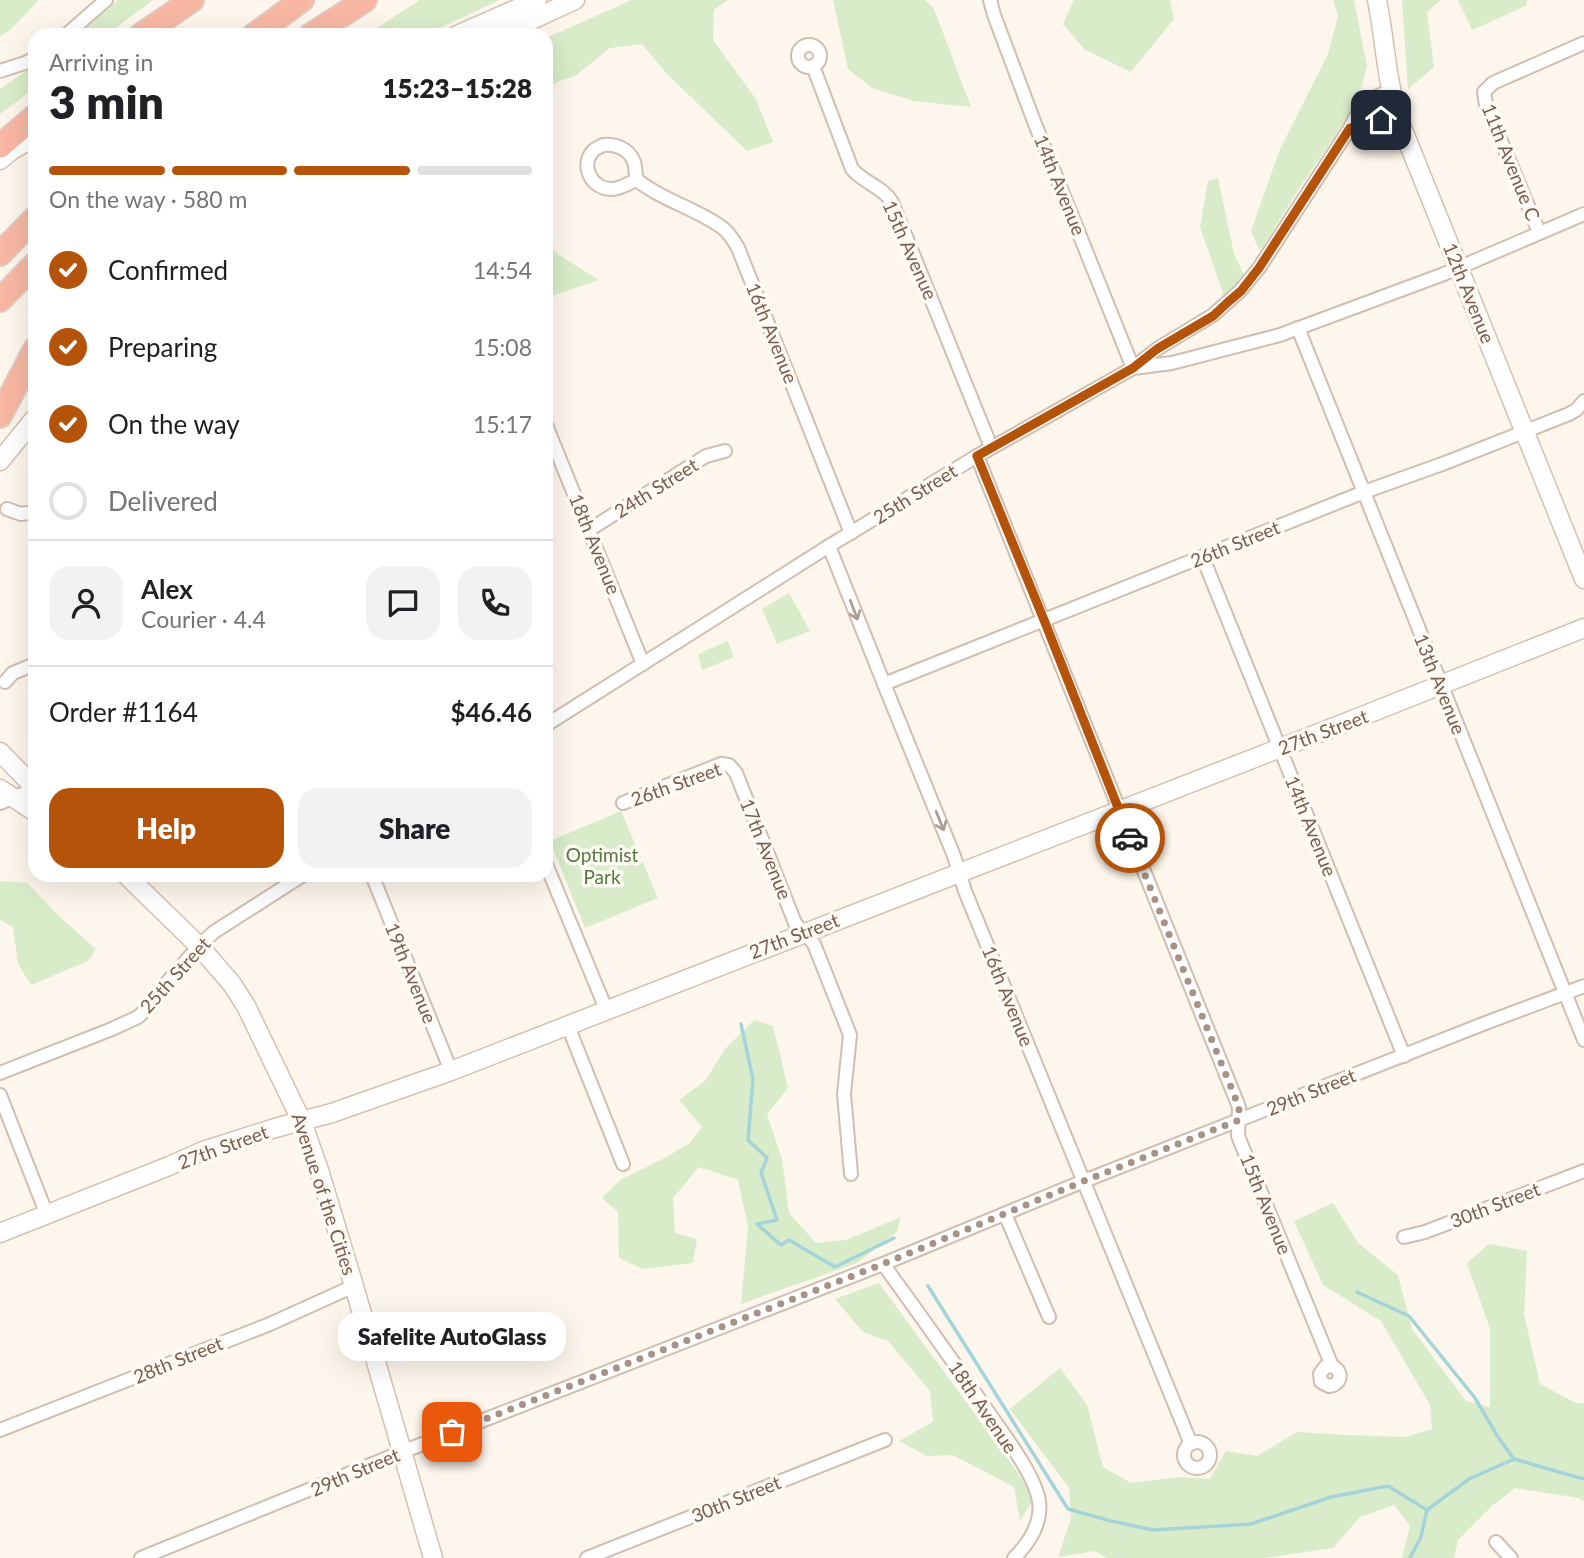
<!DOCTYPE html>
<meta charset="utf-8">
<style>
body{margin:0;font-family:Lato,sans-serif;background:#f2f2f2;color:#202124;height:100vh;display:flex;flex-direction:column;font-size:26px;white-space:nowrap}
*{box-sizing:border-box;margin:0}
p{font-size:23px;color:#757577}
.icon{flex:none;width:38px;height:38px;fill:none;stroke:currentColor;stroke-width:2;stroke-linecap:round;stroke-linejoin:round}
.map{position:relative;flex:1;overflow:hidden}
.sheet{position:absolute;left:28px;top:28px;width:525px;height:854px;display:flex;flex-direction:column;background:#fff;border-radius:21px;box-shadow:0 7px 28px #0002}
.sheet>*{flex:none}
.pin{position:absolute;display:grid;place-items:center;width:60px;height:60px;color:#fff;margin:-30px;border-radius:14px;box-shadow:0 4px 10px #0006}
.courier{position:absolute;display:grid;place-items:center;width:70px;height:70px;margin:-35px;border:5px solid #b45309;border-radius:50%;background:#fff;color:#222;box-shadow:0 2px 9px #0007}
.bubble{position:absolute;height:49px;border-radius:21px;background:#fff;box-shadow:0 7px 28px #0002;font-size:23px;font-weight:800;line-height:49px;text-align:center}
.head em{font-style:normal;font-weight:800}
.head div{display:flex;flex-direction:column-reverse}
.head{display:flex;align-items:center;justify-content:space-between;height:119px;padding:0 21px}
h1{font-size:46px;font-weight:800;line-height:52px}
.bar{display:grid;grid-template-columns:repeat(4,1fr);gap:10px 7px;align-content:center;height:84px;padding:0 21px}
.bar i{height:9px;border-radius:5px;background:#e0e0e0}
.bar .selected{background:#b45309}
.bar p{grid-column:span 4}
.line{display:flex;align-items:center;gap:18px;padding:0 21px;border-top:2px solid #e0e0e0}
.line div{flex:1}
.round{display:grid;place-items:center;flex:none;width:74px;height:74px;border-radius:21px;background:#f2f2f2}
ol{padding:0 21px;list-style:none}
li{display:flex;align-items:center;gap:21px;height:77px}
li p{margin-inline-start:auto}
li .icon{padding:7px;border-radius:50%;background:#b45309;color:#fff;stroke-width:4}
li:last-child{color:#757577}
li i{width:38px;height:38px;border:4px solid #e0e0e0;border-radius:50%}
.action{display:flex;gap:14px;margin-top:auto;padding:14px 21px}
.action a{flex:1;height:80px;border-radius:21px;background:#b45309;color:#fff;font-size:28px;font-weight:800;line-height:80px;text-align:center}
.action a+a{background:#f2f2f2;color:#202124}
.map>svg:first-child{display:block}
.green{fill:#d8ecc9}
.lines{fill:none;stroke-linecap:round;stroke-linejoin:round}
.stream{stroke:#a5d3da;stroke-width:3.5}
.street-casing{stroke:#d1beb0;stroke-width:16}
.secondary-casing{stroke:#d6c0b0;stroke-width:21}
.highway-casing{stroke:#dad1cd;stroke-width:26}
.street{stroke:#fff;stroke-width:12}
.secondary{stroke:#fff;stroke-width:18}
.highway{stroke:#f7b7a3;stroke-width:23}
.oneway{stroke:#af9d94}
.done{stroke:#a89285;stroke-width:7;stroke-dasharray:0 12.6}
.route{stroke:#b45309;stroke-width:9}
.labels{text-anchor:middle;stroke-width:7;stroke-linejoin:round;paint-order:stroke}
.street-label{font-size:19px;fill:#7a5c4d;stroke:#fffaf3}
.park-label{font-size:19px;fill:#537a41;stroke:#fffaf3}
</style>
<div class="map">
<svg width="1584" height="1558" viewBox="0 0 1584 1558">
<rect width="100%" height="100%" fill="#fdf6ec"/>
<!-- green -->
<g class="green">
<path d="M0 0H39L9 31 0 36Z"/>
<path d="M118 0H153L106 35H79Z"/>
<path d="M420 0H500L424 35H366Z"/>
<path d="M632 0H728L714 10 713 40 756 99 773 142 747 151 666 73 642 44 610 48 575 76 546 86V38Z"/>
<path d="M833 0H925L934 9 971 107 914 101 872 88 848 69Z"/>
<path d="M1074 0H1170L1174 19 1131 72 1084 49 1063 24Z"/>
<path d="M1333 0H1354L1367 66 1357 103 1298 190 1260 251 1251 231 1280 149 1328 54 1338 16Z"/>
<path d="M1402 0H1441L1427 12 1434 67 1408 89Z"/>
<path d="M1458 0H1527L1526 6 1472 30Z"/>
<path d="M35 65V88L0 114V89Z"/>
<path d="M1218 178 1234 254 1244 275 1224 296 1200 227 1208 181Z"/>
<path d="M546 245 565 259 599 280 546 298Z"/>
<path d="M789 593 810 631 777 644 762 609Z"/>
<path d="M728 641 734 657 702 670 698 654Z"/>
<path d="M621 811 658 898 585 928 550 841Z"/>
<path d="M0 881 27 883 61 918 96 949 88 961 31 985 18 964 13 927 0 920Z"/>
<path d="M754 1020 773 1026 788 1088 767 1114 782 1159 789 1213 816 1243 846 1240 901 1217 897 1232 857 1263 741 1304 748 1227 738 1180 699 1167 673 1198 675 1233 697 1239 693 1263 643 1269 619 1258 618 1212 602 1198 620 1180 659 1161 689 1144 702 1127 679 1100 705 1081 725 1049Z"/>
<path d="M1333 1203 1358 1243 1398 1275 1412 1329 1466 1401 1490 1407V1329L1467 1263 1489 1244 1527 1251 1524 1314 1540 1384 1576 1403H1584V1502L1579 1498 1515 1488 1493 1505 1458 1540 1454 1558H1402L1410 1526 1394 1505 1360 1517 1333 1548 1264 1558H1107L1095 1551 1058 1557 1071 1519 1069 1488 1010 1409 1060 1368 1087 1405 1103 1467 1131 1483 1179 1477 1210 1479 1226 1451 1257 1456 1297 1432 1345 1435 1405 1437 1432 1429 1430 1405 1381 1321 1323 1285 1294 1221Z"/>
<path d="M879 1283 1027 1485 1032 1501 1020 1521 1014 1487 953 1455 927 1456 899 1441 933 1422 930 1391 888 1341 863 1332 835 1299Z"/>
</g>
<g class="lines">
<!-- stream -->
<g class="stream">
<path d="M741 1024 753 1079 748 1140 767 1158 761 1173 777 1220 757 1224 781 1245 789 1240 835 1267 894 1238"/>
<path d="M928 1286 1068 1509 1111 1521 1153 1530 1251 1524 1331 1497 1388 1486 1427 1510 1469 1479 1514 1459 1584 1479"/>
<path d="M1357 1292 1409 1316 1475 1398 1498 1437 1514 1459"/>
<path d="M1410 1558 1421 1537 1427 1510"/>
</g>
<defs>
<g id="street">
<path d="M990 0 994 15 1035 124 1133 368 1157 349 1213 315 1240 291 1259 268 1350 128C1361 105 1366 99 1391 91"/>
<path d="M66 35 106 0"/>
<circle cx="809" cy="56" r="11"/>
<path d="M813 66 852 169C864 183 883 187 892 202L991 447"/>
<path d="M0 71 25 63 35 58"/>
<path d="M1350 128 1397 115"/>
<path d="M603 145C615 144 629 148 634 162 636 167 635 175 637 180 628 183 619 190 610 189 591 188 580 165 593 151 596 148 599 147 603 145Z"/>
<path d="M637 180C662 200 694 208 720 226 728 231 733 239 738 248L851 533"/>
<path d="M1539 232 1486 105 1484 92 1493 83 1584 43"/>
<path d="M1298 328 1584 1040"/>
<path d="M546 425 643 664"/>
<path d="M977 456 1239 1107 1238 1136 1332 1366C1344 1371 1341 1385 1329 1386L1321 1382 1320 1374 1325 1367 1332 1366"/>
<path d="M7 509 21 514 35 512"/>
<path d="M589 530 706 456 725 451"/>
<path d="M829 546 884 684 954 856 965 891 1191 1444"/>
<path d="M1203 558 1404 1056"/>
<path d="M5 682 13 673 35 664"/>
<path d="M884 684 1364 492 1445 463 1569 414 1576 410 1584 401"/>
<path d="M546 725 829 546 977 456 1133 368 1172 363 1280 335 1444 274 1584 214"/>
<path d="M0 803 35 789"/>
<path d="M623 803 721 764 729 765 736 773 795 923 814 944 850 1035 844 1094 851 1174"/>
<path d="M546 864 606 1009"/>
<path d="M372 875 451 1071"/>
<path d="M568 1026 623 1164"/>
<path d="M0 1073 112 1029 138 1017 153 1003 164 986 199 946 214 932 303 875"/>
<path d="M0 1095 47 1215"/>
<path d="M1005 1214 1049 1317"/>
<path d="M1404 1237 1425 1232 1584 1171"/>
<path d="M883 1264C919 1313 954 1363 989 1413 1004 1435 1035 1475 1039 1501 1042 1523 1029 1543 1014 1558"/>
<path d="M0 1430 270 1324 354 1286"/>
<circle cx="1197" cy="1455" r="13"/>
<path d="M1496 1542 1511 1558"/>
<path d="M141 1558 402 1452 883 1264 1084 1181 1483 1024 1584 986"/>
<path d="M587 1558 885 1440"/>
</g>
<g id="secondary">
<path d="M1377 0C1385 39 1386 77 1397 115L1584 579"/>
<path d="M457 35 537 0"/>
<path d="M499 35 575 0"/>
<path d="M0 160 12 150 35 137"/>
<path d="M0 461 35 418"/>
<path d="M0 752 35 788"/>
<path d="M0 789 35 812"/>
<path d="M126 875 199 946 232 984 246 1006 302 1122 319 1170 354 1286 433 1558"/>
<path d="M0 1233 169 1166 203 1151 275 1128 332 1113 451 1071 1360 717 1584 628"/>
</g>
<g id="highway">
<path d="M141 35 192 0"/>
<path d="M254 35 302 0"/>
<path d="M311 35 365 0"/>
<path d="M0 146 35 116"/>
<path d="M0 254 35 218"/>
<path d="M0 300 35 264"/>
<path d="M0 416 35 349"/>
</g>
</defs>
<!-- street casing -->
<use href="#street" class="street-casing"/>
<!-- secondary casing -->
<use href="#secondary" class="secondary-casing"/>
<!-- highway casing -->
<use href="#highway" class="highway-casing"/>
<!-- street -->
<use href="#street" class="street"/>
<!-- secondary -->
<use href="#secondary" class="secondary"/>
<!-- highway -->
<use href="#highway" class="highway"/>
</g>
<!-- one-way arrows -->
<defs><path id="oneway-shaft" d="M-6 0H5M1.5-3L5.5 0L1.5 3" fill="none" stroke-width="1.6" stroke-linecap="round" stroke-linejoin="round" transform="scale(1.75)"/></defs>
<g class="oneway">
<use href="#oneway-shaft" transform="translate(854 610) rotate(69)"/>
<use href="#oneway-shaft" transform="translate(940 821) rotate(68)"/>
</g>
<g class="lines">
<!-- done -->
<path class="done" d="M452 1432 883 1264 1084 1181 1239 1120V1107L1130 838"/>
<!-- route -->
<path class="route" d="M1130 838 1044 620 977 456 1133 368 1157 349 1213 316 1228 302 1241 291 1259 268 1350 128 1381 120"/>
</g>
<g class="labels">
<!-- street labels -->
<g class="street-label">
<text transform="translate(1511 162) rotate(68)" y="7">11th Avenue C</text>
<text transform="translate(1060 185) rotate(68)" y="7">14th Avenue</text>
<text transform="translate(910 250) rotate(66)" y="7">15th Avenue</text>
<text transform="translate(1469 293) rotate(68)" y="7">12th Avenue</text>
<text transform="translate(772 333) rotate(68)" y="7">16th Avenue</text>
<text transform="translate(656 488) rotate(-32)" y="7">24th Street</text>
<text transform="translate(915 494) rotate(-32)" y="7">25th Street</text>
<text transform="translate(595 544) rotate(68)" y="7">18th Avenue</text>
<text transform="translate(1235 544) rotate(-22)" y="7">26th Street</text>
<text transform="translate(1440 684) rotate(68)" y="7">13th Avenue</text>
<text transform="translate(1323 732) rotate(-21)" y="7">27th Street</text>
<text transform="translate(676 784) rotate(-20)" y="7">26th Street</text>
<text transform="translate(1311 826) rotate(68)" y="7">14th Avenue</text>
<text transform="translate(766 849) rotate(68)" y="7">17th Avenue</text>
<text transform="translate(794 936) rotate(-21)" y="7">27th Street</text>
<text transform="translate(411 973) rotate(68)" y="7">19th Avenue</text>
<text transform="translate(175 975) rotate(-48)" y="7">25th Street</text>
<text transform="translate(1008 996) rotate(68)" y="7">16th Avenue</text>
<text transform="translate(1311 1092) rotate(-22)" y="7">29th Street</text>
<text transform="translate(223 1147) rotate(-20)" y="7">27th Street</text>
<text transform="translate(324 1194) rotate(72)" y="7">Avenue of the Cities</text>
<text transform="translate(1266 1204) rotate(68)" y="7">15th Avenue</text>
<text transform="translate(1495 1205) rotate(-21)" y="7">30th Street</text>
<text transform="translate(178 1360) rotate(-22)" y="7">28th Street</text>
<text transform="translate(983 1407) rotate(56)" y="7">18th Avenue</text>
<text transform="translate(355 1472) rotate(-23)" y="7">29th Street</text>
<text transform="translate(736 1499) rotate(-22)" y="7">30th Street</text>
</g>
<!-- park labels -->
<g class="park-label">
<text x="602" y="862">Optimist<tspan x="602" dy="22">Park</tspan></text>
</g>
</g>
</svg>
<div class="pin" style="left:452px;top:1432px;background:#ea580c"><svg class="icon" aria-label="bag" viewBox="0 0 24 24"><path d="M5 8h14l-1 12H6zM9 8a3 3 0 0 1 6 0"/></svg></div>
<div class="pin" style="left:1381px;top:120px;background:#1f2937"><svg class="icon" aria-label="home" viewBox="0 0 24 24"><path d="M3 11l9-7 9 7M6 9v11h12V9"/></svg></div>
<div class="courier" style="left:1130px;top:838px"><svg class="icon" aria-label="car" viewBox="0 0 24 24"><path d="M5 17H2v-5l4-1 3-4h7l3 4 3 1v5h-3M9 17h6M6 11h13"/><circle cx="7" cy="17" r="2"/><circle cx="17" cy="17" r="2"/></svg></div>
<div class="bubble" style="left:338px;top:1312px;width:228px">Safelite AutoGlass</div>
<section class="sheet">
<div class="head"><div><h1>3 min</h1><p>Arriving in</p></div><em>15:23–15:28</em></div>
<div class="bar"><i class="selected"></i><i class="selected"></i><i class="selected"></i><i></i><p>On the way · 580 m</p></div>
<ol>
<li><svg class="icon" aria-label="check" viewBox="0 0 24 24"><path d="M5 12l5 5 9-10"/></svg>Confirmed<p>14:54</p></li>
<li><svg class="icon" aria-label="check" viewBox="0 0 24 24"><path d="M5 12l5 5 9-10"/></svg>Preparing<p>15:08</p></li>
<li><svg class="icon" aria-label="check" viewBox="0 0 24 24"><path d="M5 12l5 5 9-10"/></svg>On the way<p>15:17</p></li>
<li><i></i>Delivered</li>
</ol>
<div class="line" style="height:126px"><a class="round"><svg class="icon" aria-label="person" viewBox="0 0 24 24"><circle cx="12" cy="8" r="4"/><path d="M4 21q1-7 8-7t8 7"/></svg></a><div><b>Alex</b><p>Courier · 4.4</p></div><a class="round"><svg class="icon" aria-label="chat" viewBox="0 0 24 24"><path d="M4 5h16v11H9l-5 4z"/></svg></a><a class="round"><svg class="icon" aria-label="phone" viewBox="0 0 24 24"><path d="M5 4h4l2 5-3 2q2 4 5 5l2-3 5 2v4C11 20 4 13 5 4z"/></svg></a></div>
<div class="line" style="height:91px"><div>Order #1164</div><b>$46.46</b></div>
<div class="action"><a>Help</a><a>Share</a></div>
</section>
</div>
